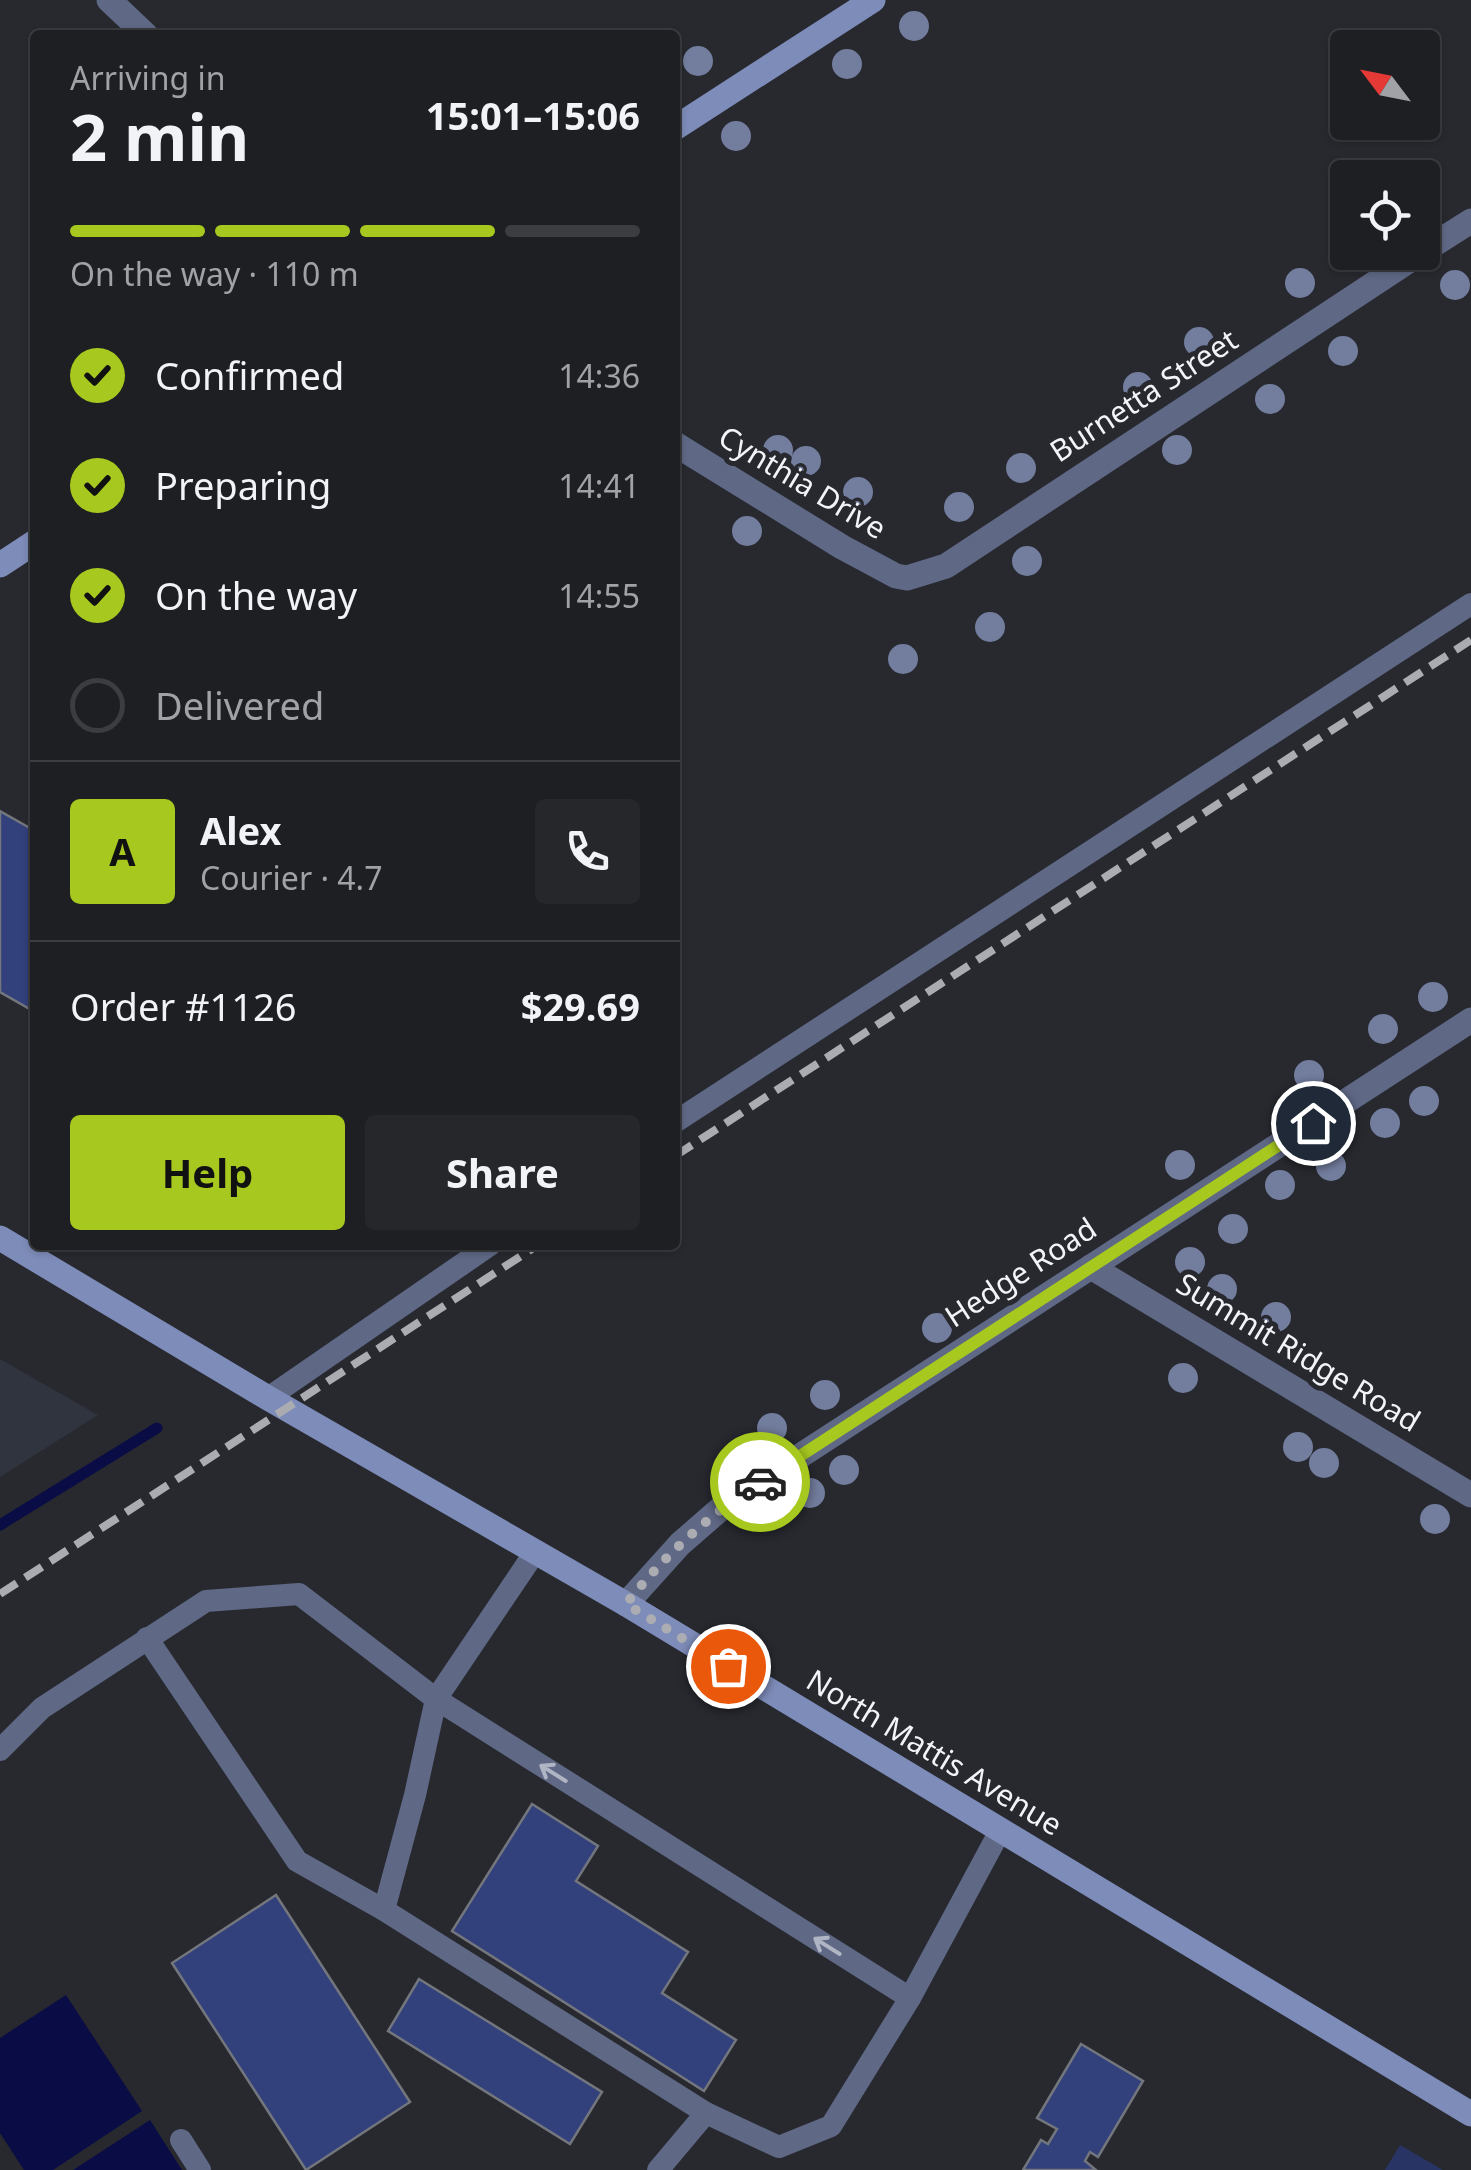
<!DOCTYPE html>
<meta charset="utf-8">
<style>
body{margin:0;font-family:"Noto Sans",sans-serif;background:#25272b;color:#f1f3f6;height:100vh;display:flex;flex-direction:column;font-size:38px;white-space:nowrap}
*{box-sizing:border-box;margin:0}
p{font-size:32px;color:#a0a2a6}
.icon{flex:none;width:55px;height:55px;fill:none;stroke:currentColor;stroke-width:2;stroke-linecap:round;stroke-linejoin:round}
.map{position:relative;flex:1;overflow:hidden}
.details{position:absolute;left:30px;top:30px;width:650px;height:1220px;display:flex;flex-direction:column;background:#1d1f23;border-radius:10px;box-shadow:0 2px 8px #0004,0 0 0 2px #3b3d41}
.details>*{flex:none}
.needle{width:65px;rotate:302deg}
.fabs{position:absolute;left:1330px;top:30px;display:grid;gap:20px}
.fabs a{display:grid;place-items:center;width:110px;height:110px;border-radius:10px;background:#1d1f23;box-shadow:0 2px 8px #0004,0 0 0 2px #3b3d41;font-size:50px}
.pin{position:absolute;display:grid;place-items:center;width:85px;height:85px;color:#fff;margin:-42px;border:5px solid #fff;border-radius:50%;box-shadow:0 2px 10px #0007}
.courier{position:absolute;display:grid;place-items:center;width:100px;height:100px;margin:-50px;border:8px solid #a7c81f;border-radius:50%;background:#fff;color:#222;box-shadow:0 2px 12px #0007}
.headline em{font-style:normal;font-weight:700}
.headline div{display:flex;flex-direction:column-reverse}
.headline{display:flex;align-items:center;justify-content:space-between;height:170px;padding:0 40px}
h1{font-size:65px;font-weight:700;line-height:75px}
.bar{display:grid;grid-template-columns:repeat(4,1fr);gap:15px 10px;align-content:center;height:120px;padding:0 40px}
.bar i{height:12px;border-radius:8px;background:#3b3d41}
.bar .current{background:#a7c81f}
.bar p{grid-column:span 4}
.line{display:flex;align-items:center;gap:25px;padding:0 40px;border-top:2px solid #3b3d41}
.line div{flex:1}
.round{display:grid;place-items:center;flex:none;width:105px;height:105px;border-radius:10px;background:#25272b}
ol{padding:0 40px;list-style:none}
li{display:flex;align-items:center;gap:30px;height:110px}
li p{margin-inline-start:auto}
li .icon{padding:10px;border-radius:50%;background:#a7c81f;color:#111;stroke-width:4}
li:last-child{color:#a0a2a6}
li i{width:55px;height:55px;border:5px solid #3b3d41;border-radius:50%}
.primary-button{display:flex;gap:20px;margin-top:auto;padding:20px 40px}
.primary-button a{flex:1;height:115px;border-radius:10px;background:#a7c81f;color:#111;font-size:40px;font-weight:700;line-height:115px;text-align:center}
.primary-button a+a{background:#25272b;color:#f1f3f6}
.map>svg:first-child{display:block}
.built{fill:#30343f}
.green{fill:#283463}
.water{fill:#0a0c45}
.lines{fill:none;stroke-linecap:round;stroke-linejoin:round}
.stream{stroke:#0a0c45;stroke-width:11}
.building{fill:#32407c;stroke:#73767d;stroke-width:2.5}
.lane{stroke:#5f6885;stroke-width:22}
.street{stroke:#5f6885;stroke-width:25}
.secondary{stroke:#7e8cb9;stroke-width:25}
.rail{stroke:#abacb1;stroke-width:8;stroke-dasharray:20 10;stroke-linecap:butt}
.tree{fill:#737d9e}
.oneway{stroke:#b0b5c4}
.done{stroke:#acadb2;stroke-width:10;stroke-dasharray:0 18}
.route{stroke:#a7c81f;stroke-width:12}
.labels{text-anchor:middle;stroke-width:10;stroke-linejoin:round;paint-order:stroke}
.street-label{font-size:30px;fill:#f3f4f8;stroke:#27292f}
</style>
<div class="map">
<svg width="1471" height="2170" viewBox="0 0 1471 2170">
<rect width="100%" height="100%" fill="#27292f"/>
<!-- built -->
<path class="built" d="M0 1359 98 1415 0 1477Z"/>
<!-- green -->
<path class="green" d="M1400 2145 1443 2170H1385Z"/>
<!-- water -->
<g class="water">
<path d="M66 1995 142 2111 53 2170H24L0 2133V2038Z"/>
<path d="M150 2120 182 2170H73Z"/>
</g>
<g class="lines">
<!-- stream -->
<path class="stream" d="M0 1525 157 1428"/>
</g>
<!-- building -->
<g class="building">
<path d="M0 811 35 831V1012L0 992Z"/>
<path d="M532 1804 598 1846 576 1881 688 1952 662 1993 736 2040 704 2091 452 1931Z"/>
<path d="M276 1895 410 2102 306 2170 172 1963Z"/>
<path d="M419 1979 602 2092 570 2144 388 2031Z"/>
<path d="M1081 2044 1143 2081 1098 2157 1090 2152 1085 2161 1096 2170H1023L1041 2140 1048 2144 1057 2129 1037 2118Z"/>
</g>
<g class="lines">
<!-- lane -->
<g class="lane">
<path d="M675 1122 1471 604"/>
<path d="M268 1398 490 1245"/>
<path d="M147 1638 297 1861 384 1910 706 2113 779 2147 831 2126 910 1998 1000 1831"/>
<path d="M0 1750 42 1708 206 1601 299 1594 436 1699 910 1998"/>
<path d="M384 1910 415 1795 436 1699 535 1552"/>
<path d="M181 2140 200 2170"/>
<path d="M658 2170 706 2113"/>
</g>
<!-- street -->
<g class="street">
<path d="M109 0 146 35"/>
<path d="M1422 252 1471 221"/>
<path d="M675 444 842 547 896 576 907 578 946 566 1422 252"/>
<path d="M1091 1267 1471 1495"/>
<path d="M626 1604 680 1544 726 1504 1471 1020"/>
</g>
<!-- secondary -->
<g class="secondary">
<path d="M675 128 873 0"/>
<path d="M0 565 35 542"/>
<path d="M0 1238 268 1398 626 1604 1471 2114"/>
</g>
<!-- rail -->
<g class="rail">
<path d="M675 1156 1471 640"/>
<path d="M0 1594 538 1245"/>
</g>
</g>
<!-- trees -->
<g class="tree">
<circle cx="914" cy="26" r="15"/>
<circle cx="698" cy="61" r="15"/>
<circle cx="847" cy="64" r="15"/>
<circle cx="736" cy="136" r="15"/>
<circle cx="1300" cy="283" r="15"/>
<circle cx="1455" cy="285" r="15"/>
<circle cx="1199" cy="342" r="15"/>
<circle cx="1343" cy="351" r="15"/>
<circle cx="1138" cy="387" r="15"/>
<circle cx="1270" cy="399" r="15"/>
<circle cx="778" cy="450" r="15"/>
<circle cx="1177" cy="450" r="15"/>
<circle cx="806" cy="461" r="15"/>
<circle cx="1021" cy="468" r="15"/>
<circle cx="858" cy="492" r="15"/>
<circle cx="959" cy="507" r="15"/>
<circle cx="747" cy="531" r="15"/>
<circle cx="1027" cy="561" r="15"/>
<circle cx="990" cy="627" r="15"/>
<circle cx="903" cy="659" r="15"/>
<circle cx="1433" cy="997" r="15"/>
<circle cx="1383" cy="1029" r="15"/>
<circle cx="1309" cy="1075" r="15"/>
<circle cx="1424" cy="1101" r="15"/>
<circle cx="1385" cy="1123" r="15"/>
<circle cx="1180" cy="1165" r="15"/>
<circle cx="1331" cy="1166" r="15"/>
<circle cx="1280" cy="1185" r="15"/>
<circle cx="1233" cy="1229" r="15"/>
<circle cx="1190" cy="1262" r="15"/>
<circle cx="1222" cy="1289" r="15"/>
<circle cx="1276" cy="1317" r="15"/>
<circle cx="937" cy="1328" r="15"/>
<circle cx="1183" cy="1378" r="15"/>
<circle cx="825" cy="1395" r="15"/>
<circle cx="772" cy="1428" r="15"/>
<circle cx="1298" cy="1447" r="15"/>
<circle cx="1324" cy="1463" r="15"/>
<circle cx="844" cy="1470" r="15"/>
<circle cx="810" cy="1493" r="15"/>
<circle cx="1435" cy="1519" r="15"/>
</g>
<!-- one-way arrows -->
<defs><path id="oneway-shaft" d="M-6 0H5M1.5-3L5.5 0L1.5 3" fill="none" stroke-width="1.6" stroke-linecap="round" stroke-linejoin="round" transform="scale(2.5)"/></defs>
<g class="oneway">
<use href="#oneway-shaft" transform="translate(553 1773) rotate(-148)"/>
<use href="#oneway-shaft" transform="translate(827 1946) rotate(-148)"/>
</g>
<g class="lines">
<!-- done -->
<path class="done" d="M728 1666 626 1604C664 1556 709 1515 760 1482"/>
<!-- route -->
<path class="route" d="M760 1482 1313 1123"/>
</g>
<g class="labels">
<!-- street labels -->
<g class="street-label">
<text transform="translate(1144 396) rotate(-33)" y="10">Burnetta Street</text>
<text transform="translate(802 483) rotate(31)" y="10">Cynthia Drive</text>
<text transform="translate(1021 1273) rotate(-33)" y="10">Hedge Road</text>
<text transform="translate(1298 1353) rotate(31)" y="10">Summit Ridge Road</text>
<text transform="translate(934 1753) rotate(31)" y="10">North Mattis Avenue</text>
</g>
</g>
</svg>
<div class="fabs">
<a><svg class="needle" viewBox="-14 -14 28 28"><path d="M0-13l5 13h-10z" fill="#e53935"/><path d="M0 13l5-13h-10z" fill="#a0a2a6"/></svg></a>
<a><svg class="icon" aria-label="locate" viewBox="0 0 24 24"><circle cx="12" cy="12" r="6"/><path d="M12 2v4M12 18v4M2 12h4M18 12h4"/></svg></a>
</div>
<div class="pin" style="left:728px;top:1666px;background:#ea580c"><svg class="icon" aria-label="bag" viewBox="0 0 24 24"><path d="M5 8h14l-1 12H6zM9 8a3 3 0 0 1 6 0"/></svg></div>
<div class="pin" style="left:1313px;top:1123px;background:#1f2937"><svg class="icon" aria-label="home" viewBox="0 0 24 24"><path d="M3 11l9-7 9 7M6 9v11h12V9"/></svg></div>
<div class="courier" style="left:760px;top:1482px"><svg class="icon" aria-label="car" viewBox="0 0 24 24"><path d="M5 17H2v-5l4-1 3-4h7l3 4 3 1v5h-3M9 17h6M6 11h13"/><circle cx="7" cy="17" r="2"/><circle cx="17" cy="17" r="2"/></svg></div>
<section class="details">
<div class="headline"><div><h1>2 min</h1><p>Arriving in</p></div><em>15:01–15:06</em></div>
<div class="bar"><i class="current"></i><i class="current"></i><i class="current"></i><i></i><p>On the way · 110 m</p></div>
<ol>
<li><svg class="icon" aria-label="check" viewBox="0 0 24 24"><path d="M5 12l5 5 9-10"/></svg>Confirmed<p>14:36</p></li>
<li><svg class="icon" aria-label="check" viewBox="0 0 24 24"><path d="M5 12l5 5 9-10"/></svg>Preparing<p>14:41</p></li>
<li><svg class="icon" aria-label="check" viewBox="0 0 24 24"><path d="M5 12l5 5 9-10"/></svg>On the way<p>14:55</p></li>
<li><i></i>Delivered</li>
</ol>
<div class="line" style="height:180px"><b class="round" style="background:#a7c81f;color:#111">A</b><div><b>Alex</b><p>Courier · 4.7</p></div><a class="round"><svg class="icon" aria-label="phone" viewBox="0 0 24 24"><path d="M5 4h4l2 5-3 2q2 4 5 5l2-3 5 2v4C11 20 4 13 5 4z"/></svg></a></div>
<div class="line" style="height:130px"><div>Order #1126</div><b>$29.69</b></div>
<div class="primary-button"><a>Help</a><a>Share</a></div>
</section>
</div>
